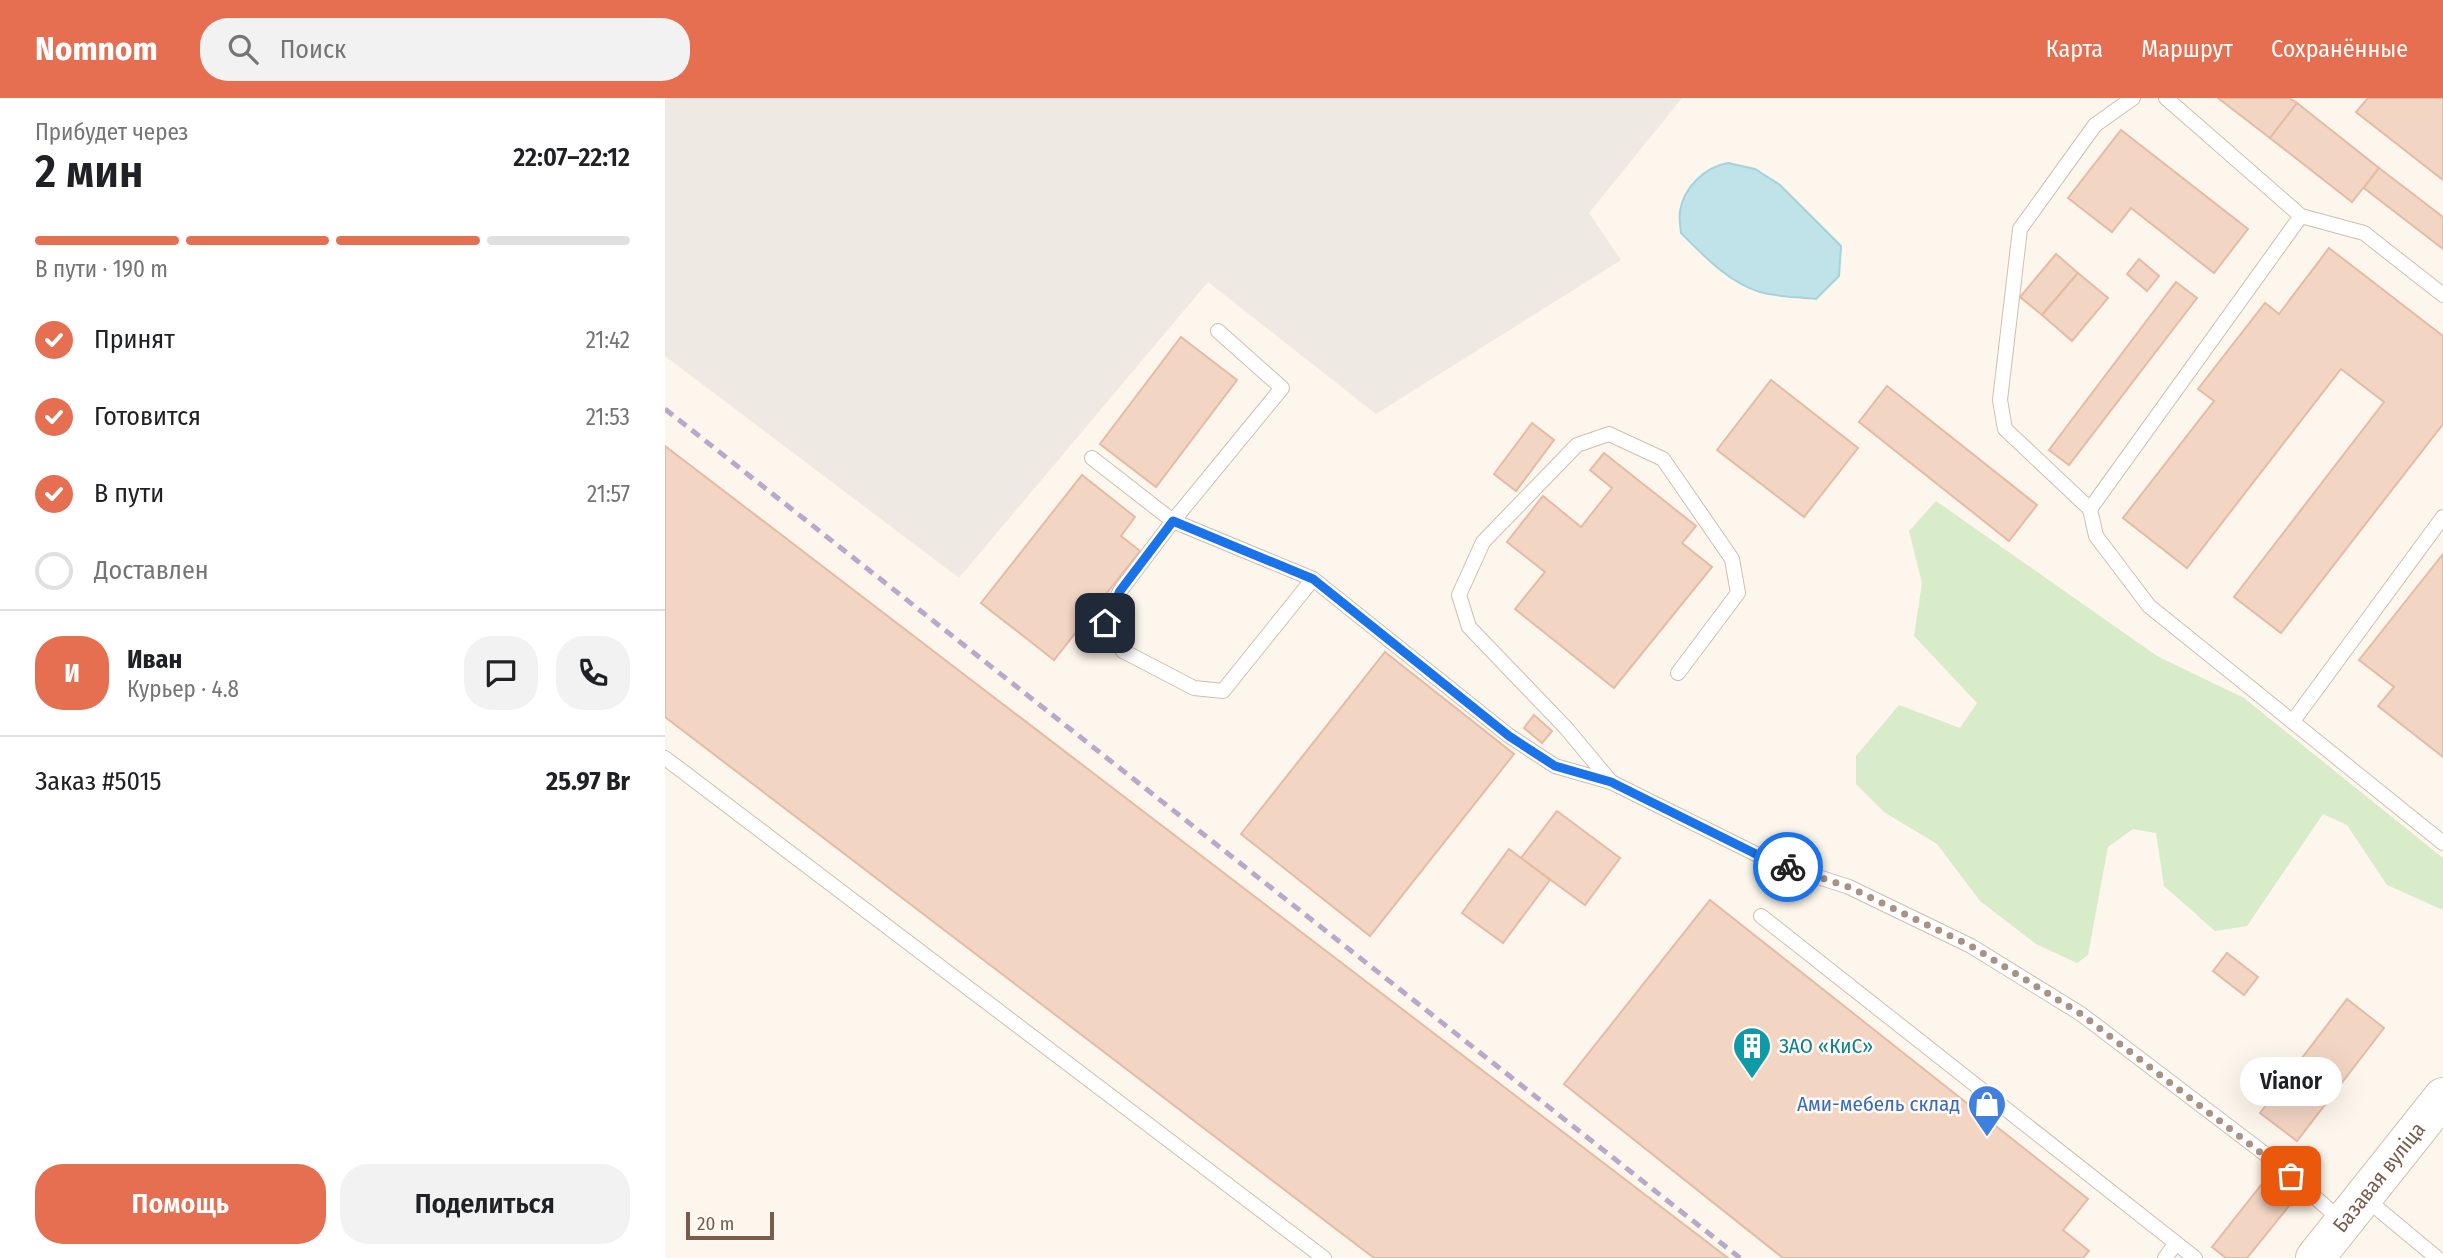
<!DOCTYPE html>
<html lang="ru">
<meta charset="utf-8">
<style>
body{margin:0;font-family:"Fira Sans Condensed",sans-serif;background:#f2f2f2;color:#202124;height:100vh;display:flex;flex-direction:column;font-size:26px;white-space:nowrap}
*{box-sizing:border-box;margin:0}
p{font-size:23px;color:#757577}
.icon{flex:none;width:38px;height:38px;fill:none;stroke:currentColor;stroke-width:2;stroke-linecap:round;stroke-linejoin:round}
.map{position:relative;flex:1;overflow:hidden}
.side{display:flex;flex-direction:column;background:#fff;width:665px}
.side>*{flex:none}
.scale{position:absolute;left:21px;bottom:18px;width:88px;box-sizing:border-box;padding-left:7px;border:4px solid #7a5c4d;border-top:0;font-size:19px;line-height:24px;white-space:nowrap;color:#7a5c4d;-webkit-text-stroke:5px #fffaf3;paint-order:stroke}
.pin{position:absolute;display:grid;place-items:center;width:60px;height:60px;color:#fff;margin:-30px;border-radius:14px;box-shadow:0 4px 10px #0006}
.courier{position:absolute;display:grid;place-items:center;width:70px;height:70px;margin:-35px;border:5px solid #1a73e8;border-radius:50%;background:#fff;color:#222;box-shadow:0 2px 9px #0007}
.bubble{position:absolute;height:49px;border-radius:24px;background:#fff;box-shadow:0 7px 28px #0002;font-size:23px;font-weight:600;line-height:49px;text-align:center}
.overview em{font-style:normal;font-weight:600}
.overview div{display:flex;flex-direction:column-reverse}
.overview{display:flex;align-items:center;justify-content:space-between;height:119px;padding:0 35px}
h1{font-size:46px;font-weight:600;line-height:52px}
.bar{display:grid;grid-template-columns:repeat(4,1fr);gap:10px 7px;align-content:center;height:84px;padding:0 35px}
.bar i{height:9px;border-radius:5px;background:#e0e0e0}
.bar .current{background:#e76f51}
.bar p{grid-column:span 4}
.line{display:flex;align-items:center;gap:18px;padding:0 35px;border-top:2px solid #e0e0e0}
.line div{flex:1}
.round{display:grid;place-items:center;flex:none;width:74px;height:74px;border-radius:28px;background:#f2f2f2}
ol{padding:0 35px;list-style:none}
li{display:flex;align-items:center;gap:21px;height:77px}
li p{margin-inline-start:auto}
li .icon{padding:7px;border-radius:50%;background:#e76f51;color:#fff;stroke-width:4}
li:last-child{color:#757577}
li i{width:38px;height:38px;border:4px solid #e0e0e0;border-radius:50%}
.action{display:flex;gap:14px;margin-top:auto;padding:14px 35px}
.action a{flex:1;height:80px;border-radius:28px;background:#e76f51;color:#fff;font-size:28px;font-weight:600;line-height:80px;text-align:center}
.action a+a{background:#f2f2f2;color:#202124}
header{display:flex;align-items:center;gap:42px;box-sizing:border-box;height:98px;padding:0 35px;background:#e76f51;color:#fff}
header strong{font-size:33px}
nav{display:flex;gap:38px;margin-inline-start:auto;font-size:24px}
.search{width:490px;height:63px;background:#f2f2f2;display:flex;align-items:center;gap:18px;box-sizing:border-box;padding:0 24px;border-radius:28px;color:#757577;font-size:26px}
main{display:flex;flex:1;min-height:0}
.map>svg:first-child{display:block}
.industrial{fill:#efe9e4}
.green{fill:#d8ecc9}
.water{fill:#bfe3e8;stroke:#a5d3da;stroke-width:2}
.building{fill:#f3d5c3;stroke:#e6bba3;stroke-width:2}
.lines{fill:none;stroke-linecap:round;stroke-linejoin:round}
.lane-casing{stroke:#d1beb0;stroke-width:16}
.secondary-casing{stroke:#d6c0b0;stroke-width:40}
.lane{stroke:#fff;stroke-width:14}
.secondary{stroke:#fff;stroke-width:38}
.rail{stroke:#b9a8c9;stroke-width:5;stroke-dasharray:10 7;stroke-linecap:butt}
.done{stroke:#a89285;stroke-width:7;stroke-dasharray:0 12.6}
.route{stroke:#1a73e8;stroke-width:9}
.labels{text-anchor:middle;stroke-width:5;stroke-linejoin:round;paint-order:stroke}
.culture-label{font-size:21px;fill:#0d838f;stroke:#fffaf3;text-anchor:start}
.shop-label{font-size:21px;fill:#366cbe;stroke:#fffaf3;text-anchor:end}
.street-label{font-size:21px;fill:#7a5c4d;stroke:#fffaf3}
</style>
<header>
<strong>Nomnom</strong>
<div class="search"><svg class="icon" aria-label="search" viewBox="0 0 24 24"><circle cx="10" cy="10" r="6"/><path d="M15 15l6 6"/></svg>Поиск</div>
<nav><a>Карта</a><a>Маршрут</a><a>Сохранённые</a></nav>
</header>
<main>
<section class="side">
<div class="overview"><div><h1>2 мин</h1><p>Прибудет через</p></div><em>22:07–22:12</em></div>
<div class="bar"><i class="current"></i><i class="current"></i><i class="current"></i><i></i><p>В пути · 190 m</p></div>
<ol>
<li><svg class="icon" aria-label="check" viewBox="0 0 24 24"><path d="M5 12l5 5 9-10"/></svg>Принят<p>21:42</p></li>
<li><svg class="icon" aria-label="check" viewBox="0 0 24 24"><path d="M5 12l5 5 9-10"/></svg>Готовится<p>21:53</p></li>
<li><svg class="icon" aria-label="check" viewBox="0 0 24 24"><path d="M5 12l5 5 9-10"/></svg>В пути<p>21:57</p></li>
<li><i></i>Доставлен</li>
</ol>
<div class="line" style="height:126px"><b class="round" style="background:#e76f51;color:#fff">И</b><div><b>Иван</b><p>Курьер · 4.8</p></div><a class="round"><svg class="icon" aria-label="chat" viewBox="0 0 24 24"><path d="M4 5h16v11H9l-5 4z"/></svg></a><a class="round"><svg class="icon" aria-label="phone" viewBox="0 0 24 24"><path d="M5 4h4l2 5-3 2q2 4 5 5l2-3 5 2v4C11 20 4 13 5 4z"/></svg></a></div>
<div class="line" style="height:91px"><div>Заказ #5015</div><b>25.97 Br</b></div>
<div class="action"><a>Помощь</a><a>Поделиться</a></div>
</section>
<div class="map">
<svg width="1778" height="1160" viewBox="0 0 1778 1160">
<rect width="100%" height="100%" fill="#fdf6ec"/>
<!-- industrial -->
<path class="industrial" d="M0 0H1017L924 115 956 162 711 316 543 184 294 480 0 258Z"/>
<!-- green -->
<path class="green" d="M1271 403 1492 558 1579 600 1778 760V812L1722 787 1682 727 1658 716 1582 828 1550 833 1499 788 1491 735 1468 731 1443 749 1423 857 1412 865 1371 846 1315 803 1272 746 1219 714 1191 686V658L1234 607 1295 630 1312 605 1249 538 1257 485 1244 433Z"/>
<!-- water -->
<path class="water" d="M1063 65 1090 71 1115 87 1176 148 1174 178 1151 201C1133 199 1113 199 1095 194 1064 185 1038 157 1016 135 1015 128 1014 120 1015 113 1019 89 1040 69 1063 65Z"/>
<!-- building -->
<g class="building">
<path d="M1553 0H1624L1632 5 1605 40Z"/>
<path d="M1703 0H1778V82L1691 14Z"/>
<path d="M1632 5 1714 70 1687 104 1605 40Z"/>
<path d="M1456 32 1583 131 1549 175 1466 110 1447 134 1403 100Z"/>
<path d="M1714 70 1778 119V151L1699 90Z"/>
<path d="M1664 150 1778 238V326L1616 535 1569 499 1719 304 1676 271 1522 470 1458 420 1549 303 1533 291 1600 205 1614 216Z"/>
<path d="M1391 156 1413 175 1377 217 1355 199Z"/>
<path d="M1474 161 1494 178 1482 193 1462 176Z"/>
<path d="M1413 175 1443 200 1407 243 1377 217Z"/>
<path d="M1511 184 1532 200 1404 367 1384 352Z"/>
<path d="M516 239 572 282 491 389 435 346Z"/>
<path d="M1106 282 1193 350 1139 419 1052 352Z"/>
<path d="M1222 288 1372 407 1344 443 1194 324Z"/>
<path d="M867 325 889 342 851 393 829 376Z"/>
<path d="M0 348 1063 1160H709L0 619Z"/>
<path d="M939 355 1031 428 1017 445 1047 469 949 590 850 511 880 474 842 444 878 398 916 429 947 390 925 372Z"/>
<path d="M417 377 470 419 456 438 475 453 389 562 316 505Z"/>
<path d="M1778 456V659L1713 608 1729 589 1694 562Z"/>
<path d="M720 554 849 656 705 838 576 736Z"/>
<path d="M869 617 887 633 877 645 859 630Z"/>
<path d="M892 713 955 760 920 807 856 760Z"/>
<path d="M844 751 885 782 838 845 797 815Z"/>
<path d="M1045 802 1423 1101 1398 1132 1424 1153 1418 1160H1118L899 986Z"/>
<path d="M1562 855 1593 879 1579 897 1548 873Z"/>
<path d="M1682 901 1719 930 1632 1043 1595 1015Z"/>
<path d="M1597 1086 1624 1108 1582 1160H1561L1547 1149Z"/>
</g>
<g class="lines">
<defs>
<g id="lane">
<path d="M1501 0 1636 118 1699 135 1778 197"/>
<path d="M1636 118 1425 411 1431 438 1484 508 1778 745"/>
<path d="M427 360 508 423 617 290 553 233"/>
<path d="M1425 411 1340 331 1335 302 1355 131 1430 27 1468 0"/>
<path d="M648 481 508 423 455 493 440 525 458 553 529 590 558 593 648 481 843 637 890 668 946 684 1107 764 1184 789 1306 848 1416 916 1608 1062 1678 1124"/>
<path d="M1628 623 1778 419"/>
<path d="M0 660 659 1160"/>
<path d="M946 684 901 630 804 529 794 497 818 444 912 347 944 336 998 361 1067 461 1073 495 1013 575"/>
<path d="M1096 818 1530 1160"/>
<path d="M1700 1100 1772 1160"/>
<path d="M1500 1160 1511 1145"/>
</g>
<g id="secondary">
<path id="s1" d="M1650 1160 1778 999"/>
</g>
</defs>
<!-- lane casing -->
<use href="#lane" class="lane-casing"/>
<!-- secondary casing -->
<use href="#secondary" class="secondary-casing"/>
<!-- lane -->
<use href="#lane" class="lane"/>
<!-- secondary -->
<use href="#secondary" class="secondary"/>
<!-- rail -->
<path class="rail" d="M0 311 1075 1160"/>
</g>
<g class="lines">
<!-- done -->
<path class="done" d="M1123 769 1184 789 1306 848 1416 916 1626 1078"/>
<!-- route -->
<path class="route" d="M440 525 455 493 508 423 648 481 844 638 890 668 946 684 1107 764 1123 769"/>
</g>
<!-- icons -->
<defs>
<symbol id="building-pin" viewBox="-11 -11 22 30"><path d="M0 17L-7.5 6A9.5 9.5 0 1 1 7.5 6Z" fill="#0f9aa8" stroke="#fffaf3"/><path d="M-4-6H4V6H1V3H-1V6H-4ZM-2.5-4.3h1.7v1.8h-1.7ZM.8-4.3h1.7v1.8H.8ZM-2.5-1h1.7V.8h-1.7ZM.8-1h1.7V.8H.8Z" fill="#fff"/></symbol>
<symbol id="shop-pin" viewBox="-11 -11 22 30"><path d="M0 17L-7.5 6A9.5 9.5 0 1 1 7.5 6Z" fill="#3f7fe0" stroke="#fffaf3"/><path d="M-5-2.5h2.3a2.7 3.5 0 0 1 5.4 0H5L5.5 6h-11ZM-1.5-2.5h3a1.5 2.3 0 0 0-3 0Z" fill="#fff"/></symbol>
</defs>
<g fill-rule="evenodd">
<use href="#building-pin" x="1065" y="926" width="44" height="60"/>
<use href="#shop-pin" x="1300" y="984" width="44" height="60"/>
</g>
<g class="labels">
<!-- culture labels -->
<g class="culture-label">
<text x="1114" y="955">ЗАО «КиС»</text>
</g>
<!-- shop labels -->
<g class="shop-label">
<text x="1295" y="1013">Ами-мебель склад</text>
</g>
<!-- street labels -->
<g class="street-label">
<text dy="7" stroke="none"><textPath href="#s1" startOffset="103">Базавая вуліца</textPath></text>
</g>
</g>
</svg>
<div class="scale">20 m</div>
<div class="pin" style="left:1626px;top:1078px;background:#ea580c"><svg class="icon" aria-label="bag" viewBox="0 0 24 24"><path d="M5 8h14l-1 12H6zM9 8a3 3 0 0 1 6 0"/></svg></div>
<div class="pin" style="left:440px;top:525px;background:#1f2937"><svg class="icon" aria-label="home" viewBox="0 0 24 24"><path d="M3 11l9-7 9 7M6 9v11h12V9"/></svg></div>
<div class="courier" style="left:1123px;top:769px"><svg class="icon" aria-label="bike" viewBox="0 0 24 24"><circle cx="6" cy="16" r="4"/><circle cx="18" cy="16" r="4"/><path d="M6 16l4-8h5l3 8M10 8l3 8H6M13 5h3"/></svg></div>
<div class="bubble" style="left:1575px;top:959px;width:102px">Vianor</div>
</div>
</main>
